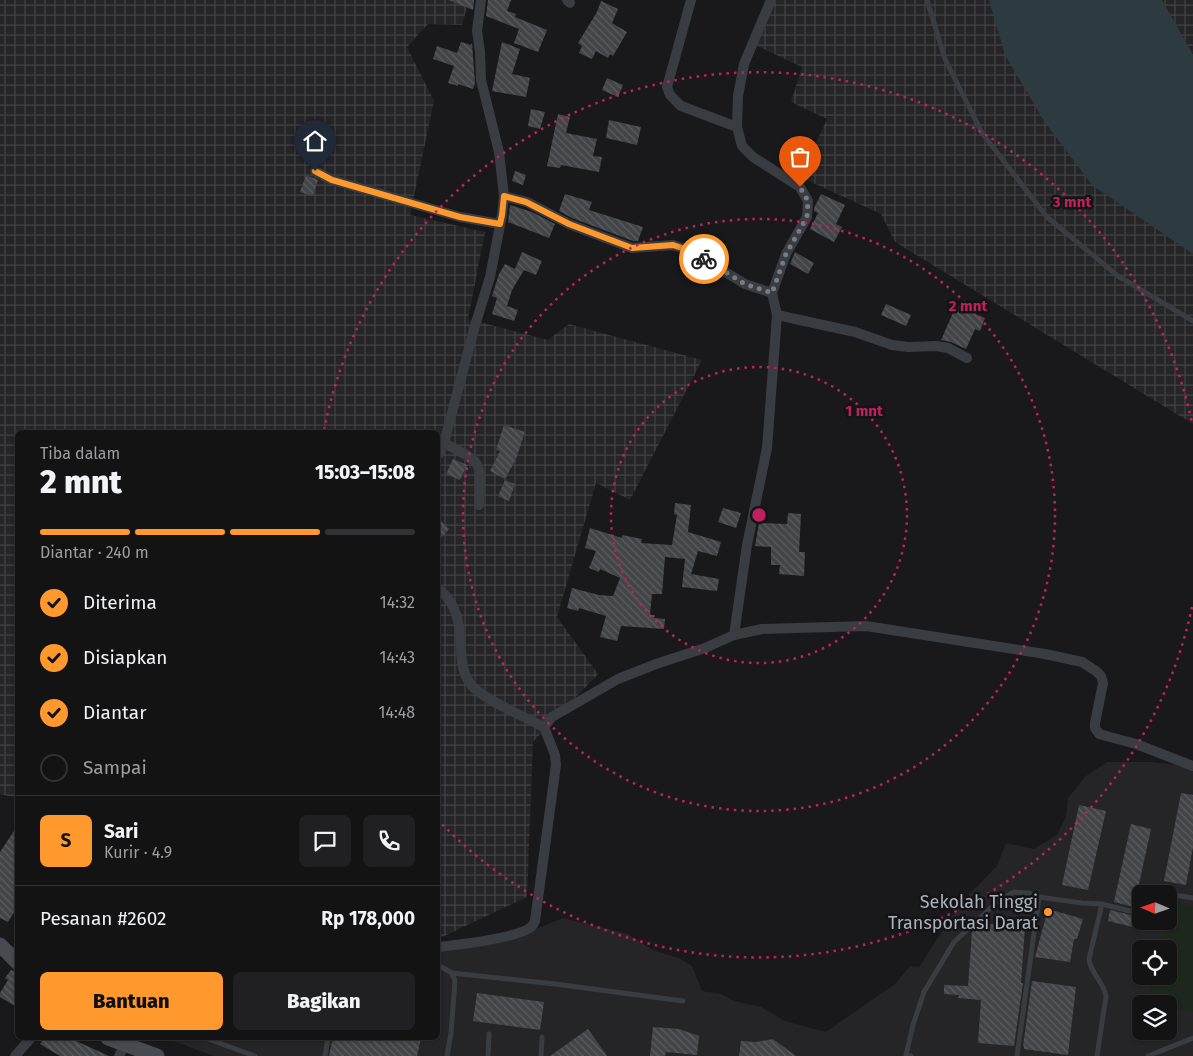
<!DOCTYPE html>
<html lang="id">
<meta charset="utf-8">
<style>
body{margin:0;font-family:"Fira Sans",sans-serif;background:#202022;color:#f1f3f6;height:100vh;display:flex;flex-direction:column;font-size:19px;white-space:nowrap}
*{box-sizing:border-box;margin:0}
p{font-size:16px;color:#9d9ea0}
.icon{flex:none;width:28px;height:28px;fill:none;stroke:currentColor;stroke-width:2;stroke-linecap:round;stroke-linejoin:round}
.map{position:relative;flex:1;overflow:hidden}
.sheet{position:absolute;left:15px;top:430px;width:425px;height:610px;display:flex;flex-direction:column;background:#131314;border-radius:8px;box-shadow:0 1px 4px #0004,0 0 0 1px #323234}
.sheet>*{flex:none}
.needle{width:32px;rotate:272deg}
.tools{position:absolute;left:1132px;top:885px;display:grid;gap:10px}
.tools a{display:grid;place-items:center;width:45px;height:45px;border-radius:8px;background:#131314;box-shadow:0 1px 4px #0004,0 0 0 1px #323234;font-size:25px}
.pin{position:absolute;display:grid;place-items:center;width:42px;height:42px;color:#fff;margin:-51px -21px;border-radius:50% 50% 50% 0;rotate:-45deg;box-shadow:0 0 5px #0007}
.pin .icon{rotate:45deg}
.courier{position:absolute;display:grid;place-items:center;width:50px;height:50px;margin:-25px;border:4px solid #ff992e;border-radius:50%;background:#fff;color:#222;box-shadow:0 1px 6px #0007}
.head em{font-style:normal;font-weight:800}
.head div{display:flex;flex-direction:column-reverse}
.head{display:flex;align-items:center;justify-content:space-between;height:85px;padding:0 25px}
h1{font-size:32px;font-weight:800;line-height:38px}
.bar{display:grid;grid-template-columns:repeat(4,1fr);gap:8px 5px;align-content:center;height:60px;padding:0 25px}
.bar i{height:6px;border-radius:4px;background:#323234}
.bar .active{background:#ff992e}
.bar p{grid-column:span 4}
.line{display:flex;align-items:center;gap:12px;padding:0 25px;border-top:1px solid #323234}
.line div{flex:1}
.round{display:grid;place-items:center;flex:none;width:52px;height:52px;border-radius:8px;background:#202022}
ol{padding:0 25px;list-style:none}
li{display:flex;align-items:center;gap:15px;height:55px}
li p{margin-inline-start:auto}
li .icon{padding:5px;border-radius:50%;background:#ff992e;color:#111;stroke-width:4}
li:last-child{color:#9d9ea0}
li i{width:28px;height:28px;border:2px solid #323234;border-radius:50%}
.primary-button{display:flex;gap:10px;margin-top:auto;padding:10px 25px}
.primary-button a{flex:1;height:58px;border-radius:8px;background:#ff992e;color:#111;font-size:20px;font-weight:800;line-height:58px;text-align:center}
.primary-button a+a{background:#202022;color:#f1f3f6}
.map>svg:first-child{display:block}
.built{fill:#252528;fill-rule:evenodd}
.industrial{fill:url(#industrial-grid)}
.pitch{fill:#1e271e}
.water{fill:#2d3b41}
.building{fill:url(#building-back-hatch)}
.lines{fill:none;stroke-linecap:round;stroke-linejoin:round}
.service{stroke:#393c41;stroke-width:5}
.minor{stroke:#393c41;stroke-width:10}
.secondary{stroke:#474b51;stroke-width:15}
.done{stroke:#777c84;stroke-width:5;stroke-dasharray:0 9}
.route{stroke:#ff992e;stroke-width:6}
.ring{fill:none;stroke:#c12060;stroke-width:2.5;stroke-dasharray:2.5 5}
.poi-dot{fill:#ff992e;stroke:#141416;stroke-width:2}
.labels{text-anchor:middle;stroke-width:5;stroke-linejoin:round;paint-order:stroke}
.poi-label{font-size:18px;fill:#aab2bc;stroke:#141416;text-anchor:end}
.centre{fill:#c12060;stroke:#141416;stroke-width:2.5}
.ring-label{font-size:15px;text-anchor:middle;font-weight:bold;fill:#c12060;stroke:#141416;stroke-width:5;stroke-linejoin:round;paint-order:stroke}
</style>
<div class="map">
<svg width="1193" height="1056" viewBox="0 0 1193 1056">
<defs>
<pattern id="industrial-grid" width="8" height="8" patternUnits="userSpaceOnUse" patternTransform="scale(1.25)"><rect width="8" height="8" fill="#252528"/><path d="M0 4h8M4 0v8" fill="none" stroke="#424245"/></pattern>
<pattern id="building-back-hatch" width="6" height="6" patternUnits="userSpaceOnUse" patternTransform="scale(1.25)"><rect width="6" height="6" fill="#434448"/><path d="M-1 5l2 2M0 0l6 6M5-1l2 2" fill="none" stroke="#5b5d60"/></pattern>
</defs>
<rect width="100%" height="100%" fill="#19191b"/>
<!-- built -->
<path class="built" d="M1107 762H1152L1193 767V1056H214L165 1038H438V949L512 939 563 918 628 934 653 950 681 959 692 966 702 991 721 994 734 1001 761 1007 785 1021 826 1032 895 984 910 966 919 967 959 905 997 866 1006 843 1034 849 1057 835 1066 817 1068 798 1086 776ZM1141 894H1169V921H1141ZM1141 949H1169V976H1141ZM1141 1004H1169V1031H1141Z"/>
<!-- industrial -->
<g class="industrial">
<path d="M0 0H469L462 25 428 24 407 47 434 101 410 215 485 232 468 319 548 340 569 324 702 360 630 500 596 483 557 617 598 674 533 742 527 897 440 938 438 937V432H18L17 798 0 794Z"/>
<path d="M775 0H1193V424L895 242 881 214 800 177 827 119 791 102 802 67 757 46Z"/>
</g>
<!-- pitch -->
<path class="pitch" d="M1169 902 1193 907V1012L1169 1007V1004L1148 1002 1153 976H1169V949H1159L1165 921H1169Z"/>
<!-- water -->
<path class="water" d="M989 0H1162L1193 55V254L1092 185 1044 121 1005 55Z"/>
<!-- building -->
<g class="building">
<path d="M449 0H474L473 10Z"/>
<path d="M488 0H511L507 11 516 14 515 17 547 30 538 52 514 43 519 29 486 16Z"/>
<path d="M601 1 618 9 612 23 627 32 613 56 610 54 608 58 596 51 592 59 579 53 582 46 578 43 597 12Z"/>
<path d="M461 42 471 45 472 43 475 83 473 89 458 84V86L448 83 454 66 433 59 437 46 457 53Z"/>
<path d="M502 42 520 49 512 74 530 78 526 97 492 91Z"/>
<path d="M607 78 623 85 618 97 602 90Z"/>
<path d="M531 109 545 112 540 129 528 126Z"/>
<path d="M558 114 570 117 566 133 597 139 593 156 602 157 599 172 561 165 560 168 547 166Z"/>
<path d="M609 120 641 127 637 145 606 138Z"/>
<path d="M515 171 526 175 523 185 512 181Z"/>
<path d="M306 175 318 180 313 196 300 192Z"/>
<path d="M565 194 592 202 589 210 643 227 638 241H633L572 218 559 211Z"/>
<path d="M821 194 845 205 836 224 842 227 834 242 810 229 818 213 814 211V208Z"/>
<path d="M510 205 532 212 555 224 549 238 508 222Z"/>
<path d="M522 252 542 261 536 275 524 270 512 290 507 306 518 310 514 321 492 314 497 298 492 296 499 274 505 264 515 269Z"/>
<path d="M795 252 814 263 808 274 790 264Z"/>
<path d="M886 304 911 315 906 326 881 315Z"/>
<path d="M956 306 985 318 980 331 975 329 966 349 951 342 941 340Z"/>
<path d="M504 425 525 432 516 459 505 479 490 471 500 451 496 450Z"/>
<path d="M453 459 467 465 460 480 446 474Z"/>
<path d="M505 480 515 484 509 501 498 496Z"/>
<path d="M675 503 691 505 688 532 721 542 717 556 698 551 691 574 719 579 717 591 682 587 685 559 665 557 662 594H652L650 615H655L654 618 665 619 664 629 621 626 617 641 600 637 606 616 579 608 578 611 567 608 572 588 599 595 613 596 620 578 600 569 599 572 589 568 596 551 585 548 590 528 622 538V535L642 539 641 543 672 545 677 515 674 514Z"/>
<path d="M723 508 741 513 736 528 718 522Z"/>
<path d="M788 513 801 514 799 552H805L804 576 779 574 780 565H771V547L755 546 759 523 787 524Z"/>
<path d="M438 518 449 529 438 541Z"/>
<path d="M1181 793 1193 795V847L1186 885 1164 881Z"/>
<path d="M1079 805 1106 811 1088 890 1062 885Z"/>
<path d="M1131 824 1151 829 1134 907 1114 902Z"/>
<path d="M18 825V906L8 922 0 918V852Z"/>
<path d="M1048 909 1083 919 1077 939H1074L1070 962 1035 957Z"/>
<path d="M1110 910 1135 916 1133 927 1108 921Z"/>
<path d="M988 924 1025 927 1021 983H1023L1014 1046 978 1043 981 1000 958 998 959 995 944 994V985L968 986 972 931 976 928 987 929Z"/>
<path d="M11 970 18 972V1008L0 997V993L8 980 5 978Z"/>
<path d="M1032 981 1076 987 1068 1055 1024 1049V1046H1023Z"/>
<path d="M477 993 544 1002 540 1030 473 1021Z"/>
<path d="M653 1027 679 1029 699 1036 697 1055 666 1052 665 1056H650Z"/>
<path d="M588 1029 607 1056H550Z"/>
<path d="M44 1038 74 1040 109 1056H60L40 1044Z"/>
<path d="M333 1038H421L417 1056H329Z"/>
<path d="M773 1039 796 1056H739L741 1041 756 1042Z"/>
</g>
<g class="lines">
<!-- service -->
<g class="service">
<path d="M927 0 945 59 982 133 1047 217 1118 276 1193 321"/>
<path d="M1168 894 1193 898"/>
<path d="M1102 904 1134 912 1141 910"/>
<path d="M10 954 18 946"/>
<path d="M438 965 452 973 455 981 451 1033 447 1056"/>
<path d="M452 973 555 984 683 1001"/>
<path d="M201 1038 208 1039 255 1056"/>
<path d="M325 1056 328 1038"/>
<path d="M488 1056 489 1034"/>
<path d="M541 1056 542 1037"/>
<path d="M911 1056 906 1055 913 1025 924 992 954 942 997 902 1014 892 1029 893 1039 897"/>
<path d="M1017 1056 1039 897 1082 903 1102 904 1089 959C1090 973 1104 982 1106 996L1097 1056"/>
<path d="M1148 1056 1193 1038"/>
</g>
<!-- minor -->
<g class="minor">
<path d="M567 0 570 3"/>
<path d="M691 0 667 87 670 95 681 106 737 127"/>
<path d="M315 171 332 180 460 217 500 224"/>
<path d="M504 196 527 202 569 224 632 248 673 245 691 251 745 284 772 293"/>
<path d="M777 315 855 332 892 345 908 347 936 346 948 348 967 358"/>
<path d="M444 443C484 464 481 460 479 505"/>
<path d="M438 455 444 443 474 329 490 277 502 215 504 196 499 152 481 80 480 52 477 31 481 0"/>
<path d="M438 588C475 619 449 661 473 687 485 700 527 718 544 727L555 755 556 765 535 921C534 923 533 926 531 927 518 938 456 945 438 947"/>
<path d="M734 635 747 545 767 448 777 315 772 293 786 254 807 217 808 201 800 187 753 157 742 146 737 127 738 96 744 64 771 0"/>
<path d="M544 727 552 717 618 679 656 664 705 648 734 635 762 629 866 626 1045 654 1082 662 1096 671 1101 676 1103 683 1095 723V728L1099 734 1136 744 1193 766"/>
<path d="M15 1056 31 1038"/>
<path d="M119 1056 125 1044"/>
</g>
<!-- secondary -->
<g class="secondary">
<path d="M0 945 18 963"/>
<path d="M108 1038 157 1056"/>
</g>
</g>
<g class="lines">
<!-- done -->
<path class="done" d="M704 259 745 284 772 293 786 254 807 217 808 201 800 187"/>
<!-- route -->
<path class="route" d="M315 171 332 180 460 217 500 224 502 215 504 196 526 202 569 224 632 248 673 245 691 251 704 259"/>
</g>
<!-- distance rings -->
<g class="ring">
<circle cx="759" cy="515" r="148"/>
<circle cx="759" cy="515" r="296"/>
<path d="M1192 607A443 443 0 0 1 438 820M324 430A443 443 0 0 1 1192 423"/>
</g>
<!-- markers -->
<circle class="poi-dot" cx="1048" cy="912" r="5"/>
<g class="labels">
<!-- poi labels -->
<g class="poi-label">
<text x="1038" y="908">Sekolah Tinggi<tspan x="1038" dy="21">Transportasi Darat</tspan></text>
</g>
</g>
<circle cx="759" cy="515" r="8" class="centre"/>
<g class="ring-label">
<text x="1072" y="207">3 mnt</text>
<text x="968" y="311">2 mnt</text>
<text x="864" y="416">1 mnt</text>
</g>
</svg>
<div class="tools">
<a><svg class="needle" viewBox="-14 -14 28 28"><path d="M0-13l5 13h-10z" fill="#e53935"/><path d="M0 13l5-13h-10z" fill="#9d9ea0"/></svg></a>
<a><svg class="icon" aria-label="locate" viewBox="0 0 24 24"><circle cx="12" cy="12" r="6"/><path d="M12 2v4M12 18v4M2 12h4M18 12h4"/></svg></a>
<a><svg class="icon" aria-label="layers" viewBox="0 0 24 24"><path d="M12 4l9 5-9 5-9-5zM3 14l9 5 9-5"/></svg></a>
</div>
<div class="pin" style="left:800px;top:187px;background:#ea580c"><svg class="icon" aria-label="bag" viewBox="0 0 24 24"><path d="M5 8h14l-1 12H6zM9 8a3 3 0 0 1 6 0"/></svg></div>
<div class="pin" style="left:315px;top:171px;background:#1f2937"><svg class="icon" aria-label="home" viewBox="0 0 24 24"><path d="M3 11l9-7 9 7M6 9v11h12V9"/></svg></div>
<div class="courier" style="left:704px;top:259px"><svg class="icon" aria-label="bike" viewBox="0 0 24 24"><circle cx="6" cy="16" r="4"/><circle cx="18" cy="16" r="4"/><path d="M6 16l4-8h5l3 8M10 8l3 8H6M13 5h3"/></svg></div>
<section class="sheet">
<div class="head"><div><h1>2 mnt</h1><p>Tiba dalam</p></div><em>15:03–15:08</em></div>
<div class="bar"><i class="active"></i><i class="active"></i><i class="active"></i><i></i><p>Diantar · 240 m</p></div>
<ol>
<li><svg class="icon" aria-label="check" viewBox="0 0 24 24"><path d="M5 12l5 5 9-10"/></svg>Diterima<p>14:32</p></li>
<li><svg class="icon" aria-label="check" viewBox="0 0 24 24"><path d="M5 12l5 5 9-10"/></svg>Disiapkan<p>14:43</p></li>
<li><svg class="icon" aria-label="check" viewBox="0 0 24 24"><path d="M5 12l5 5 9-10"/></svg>Diantar<p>14:48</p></li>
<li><i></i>Sampai</li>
</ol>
<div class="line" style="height:90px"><b class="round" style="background:#ff992e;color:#111">S</b><div><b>Sari</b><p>Kurir · 4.9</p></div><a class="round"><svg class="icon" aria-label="chat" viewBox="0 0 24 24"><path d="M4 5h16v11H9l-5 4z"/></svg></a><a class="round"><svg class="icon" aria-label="phone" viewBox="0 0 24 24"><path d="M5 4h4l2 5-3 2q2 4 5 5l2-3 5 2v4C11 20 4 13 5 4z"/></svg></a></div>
<div class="line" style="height:65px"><div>Pesanan #2602</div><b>Rp 178,000</b></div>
<div class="primary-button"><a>Bantuan</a><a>Bagikan</a></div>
</section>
</div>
